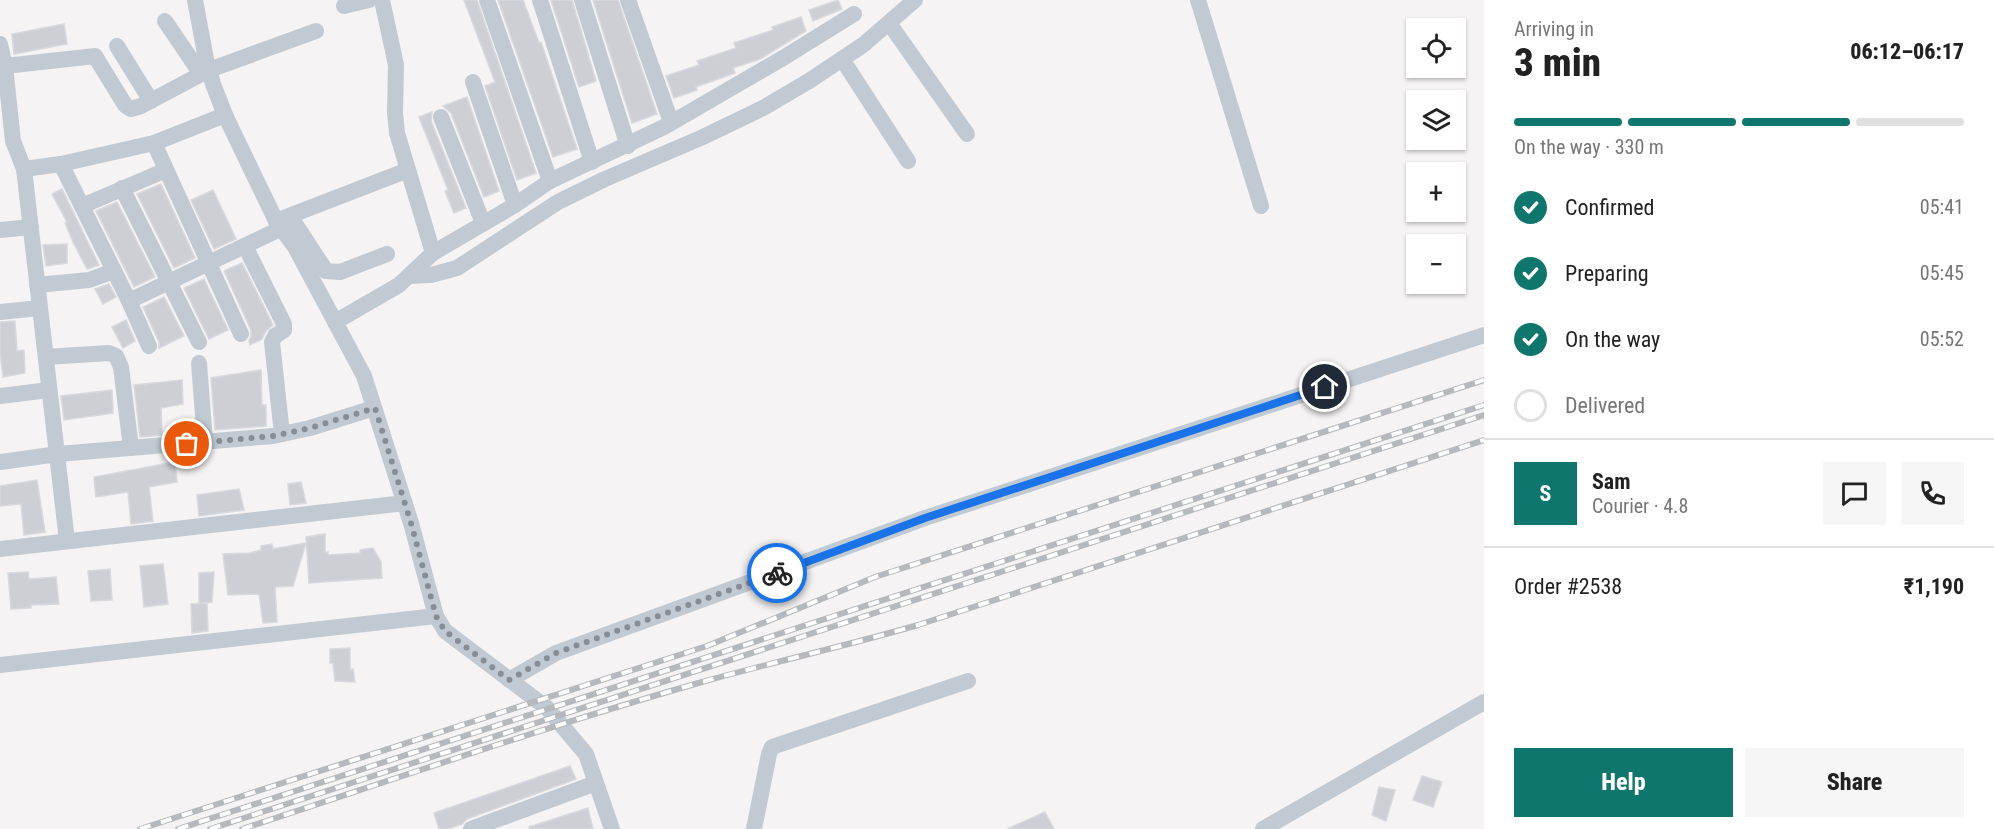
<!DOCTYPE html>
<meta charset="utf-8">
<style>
body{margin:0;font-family:"Roboto Condensed",sans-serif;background:#f6f6f6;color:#222;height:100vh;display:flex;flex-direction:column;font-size:22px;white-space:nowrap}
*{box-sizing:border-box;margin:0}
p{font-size:20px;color:#767676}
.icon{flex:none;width:33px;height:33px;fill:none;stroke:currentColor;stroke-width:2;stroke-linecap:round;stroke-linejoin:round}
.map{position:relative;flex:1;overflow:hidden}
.sheet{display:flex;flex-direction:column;background:#fff;width:510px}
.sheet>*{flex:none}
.controls{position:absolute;left:1406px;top:18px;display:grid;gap:12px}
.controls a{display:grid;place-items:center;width:60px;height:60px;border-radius:0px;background:#fff;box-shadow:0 2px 4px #0004;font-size:30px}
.pin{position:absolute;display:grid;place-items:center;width:51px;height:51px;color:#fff;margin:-26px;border:3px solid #fff;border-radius:50%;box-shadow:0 2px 6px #0007}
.courier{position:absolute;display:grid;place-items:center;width:60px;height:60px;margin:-30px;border:4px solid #1a73e8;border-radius:50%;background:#fff;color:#222;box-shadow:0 2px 8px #0007}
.headline em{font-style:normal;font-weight:800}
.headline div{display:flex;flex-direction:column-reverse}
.headline{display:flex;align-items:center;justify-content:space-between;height:102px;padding:0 30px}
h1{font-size:39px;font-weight:800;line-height:45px}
.bar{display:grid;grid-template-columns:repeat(4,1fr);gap:9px 6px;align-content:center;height:72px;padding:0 30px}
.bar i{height:8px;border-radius:4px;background:#e0e0e0}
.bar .on{background:#0f766e}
.bar p{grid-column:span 4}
.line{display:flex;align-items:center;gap:15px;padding:0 30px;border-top:2px solid #e0e0e0}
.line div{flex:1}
.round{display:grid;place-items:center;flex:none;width:63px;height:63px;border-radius:0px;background:#f6f6f6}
ol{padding:0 30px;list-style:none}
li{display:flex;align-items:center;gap:18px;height:66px}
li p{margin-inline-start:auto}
li .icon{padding:6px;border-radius:50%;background:#0f766e;color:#fff;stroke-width:4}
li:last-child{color:#767676}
li i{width:33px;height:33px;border:3px solid #e0e0e0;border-radius:50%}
.action{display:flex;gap:12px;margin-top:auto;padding:12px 30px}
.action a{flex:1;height:69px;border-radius:0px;background:#0f766e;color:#fff;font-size:24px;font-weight:800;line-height:69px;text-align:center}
.action a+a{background:#f6f6f6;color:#222}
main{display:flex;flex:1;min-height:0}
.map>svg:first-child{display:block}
.building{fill:#cdcfd5;stroke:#d7d9de;stroke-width:1.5}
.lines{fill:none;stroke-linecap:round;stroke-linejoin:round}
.minor{stroke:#c1cad2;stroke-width:16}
.rail-casing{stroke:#b5b8bd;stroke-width:6}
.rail{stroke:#fff;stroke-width:4;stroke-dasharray:11;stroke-linecap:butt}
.done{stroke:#868d94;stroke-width:6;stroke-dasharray:0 10.8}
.route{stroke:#1a73e8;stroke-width:8}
</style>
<main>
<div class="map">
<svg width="1484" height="829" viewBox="0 0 1484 829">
<rect width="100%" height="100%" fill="#f5f3f3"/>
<!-- building -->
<g class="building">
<path d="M464 0H477L536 173 517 180 485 86 495 82Z"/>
<path d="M498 0H523L539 43 541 42 577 149 553 157Z"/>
<path d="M551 0H572L596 81 579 87Z"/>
<path d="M593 0H618L657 114 632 123Z"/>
<path d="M838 0 842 9 813 21 809 10Z"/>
<path d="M801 17 806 31 760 59 733 68 735 73 696 87 697 90 674 98 666 76 699 65 697 61 736 48 734 43 773 30 772 27Z"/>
<path d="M64 24 67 44 14 54 12 34Z"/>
<path d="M467 97 499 191 484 197 451 113 443 106Z"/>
<path d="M432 112 431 121 466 208 454 213 445 191 448 190 419 117Z"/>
<path d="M161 184 195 258 174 268 137 194Z"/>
<path d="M62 189 99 265 87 269 74 244 65 223 67 222 52 194Z"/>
<path d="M213 190 236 239 214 249 191 200Z"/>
<path d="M117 202 155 277 134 287 96 211Z"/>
<path d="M67 244V263L46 266 43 245Z"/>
<path d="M242 263 273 325 266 331 262 339 250 345 249 341 251 336V330L224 271Z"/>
<path d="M204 279 228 330 209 339 184 288Z"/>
<path d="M109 284 116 297 103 304 95 289Z"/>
<path d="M164 297 184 336 159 348V342L143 307Z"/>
<path d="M126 320 135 341 123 348 112 327Z"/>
<path d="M15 321 17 351 24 350 25 373 3 377 0 353V322Z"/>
<path d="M261 370 262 405H266V426L215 430 211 378Z"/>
<path d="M182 380 183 404 161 408 162 435 140 437 134 385Z"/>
<path d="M112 390 113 413 64 420 61 396Z"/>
<path d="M175 462 177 482 149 487 153 521 131 524 128 492 96 497 94 477Z"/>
<path d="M37 480 45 532 24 535 21 504 0 506V486Z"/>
<path d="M301 482 306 503 290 505 288 484Z"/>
<path d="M239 489 244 510 199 516 197 495Z"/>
<path d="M325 534V553L328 552V555L360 553V550L373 548 381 562 382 578 309 583 306 537Z"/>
<path d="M306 543 293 586 275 587 277 622 263 623 259 594 228 595 223 554 250 553 261 550V546L272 544 273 549Z"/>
<path d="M163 564 168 604 144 607 140 566Z"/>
<path d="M110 569 112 600 91 601 88 571Z"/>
<path d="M28 572 29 579 56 577 59 604 31 605V608L11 609 8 573Z"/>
<path d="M214 572 212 602 199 604V573Z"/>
<path d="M207 603 208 631 192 633 191 604Z"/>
<path d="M350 648V670L353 669 355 682 335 681 333 663H330V649Z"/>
<path d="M570 766 576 779 467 819 462 824 448 829H439L434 813Z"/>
<path d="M1422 776 1442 782 1433 807 1413 800Z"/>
<path d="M1379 787 1395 790 1386 821 1372 815Z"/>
<path d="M588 808 593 829H530L529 827Z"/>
<path d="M1045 812 1054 829H1007Z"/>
</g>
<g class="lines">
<!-- minor -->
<g class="minor">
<path d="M195 0 206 59 213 84 225 115"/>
<path d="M382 0 396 65 395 113 397 133 433 253"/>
<path d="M487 0 550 181"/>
<path d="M540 0 592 162"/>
<path d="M582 0 628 146"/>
<path d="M628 0 671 122"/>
<path d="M1198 0 1261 206"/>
<path d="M344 6 369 0"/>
<path d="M165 21 201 74"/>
<path d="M889 23 967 134"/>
<path d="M0 44 5 66 13 141 24 169 61 164 154 143 225 115 276 221 295 247 364 376 411 523 436 616 445 631 547 708 586 754 612 829"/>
<path d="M117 46 151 101"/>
<path d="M842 59 908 161"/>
<path d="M5 66 95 56 125 105 131 109 141 106 209 70 316 31"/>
<path d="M473 82 515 205"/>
<path d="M441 117 483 223"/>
<path d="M154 143 241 334"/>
<path d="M61 164 129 301 149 346"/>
<path d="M24 169 67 541"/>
<path d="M122 188 199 342"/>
<path d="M82 206 166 170"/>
<path d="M290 216 326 271 340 272 387 254"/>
<path d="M276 221 408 170"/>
<path d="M0 230 31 227"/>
<path d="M245 246 284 324V330L275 336 272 342 282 434"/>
<path d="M410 276 431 275 457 268 558 202 605 179 703 137 763 108 809 81 863 45 915 0"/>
<path d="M37 285 89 280 114 271"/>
<path d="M129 301 282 228"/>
<path d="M0 312 40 308"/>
<path d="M335 322 399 285 433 253 515 205 550 181 664 127 783 58 854 14"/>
<path d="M46 357 109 353 116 356 121 367 131 448"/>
<path d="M199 363 205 442"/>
<path d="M0 396 49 390"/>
<path d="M0 462 58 454 273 436 310 428 374 408"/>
<path d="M0 549 405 503"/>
<path d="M0 665 436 616"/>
<path d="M509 680 556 653 925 518 1484 335"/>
<path d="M471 829 596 783"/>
<path d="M754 829 769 754 772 747 968 681"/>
<path d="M1263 829 1484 702"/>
</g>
<defs>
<g id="rail">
<path d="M140 829 707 646 875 577 1484 380"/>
<path d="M178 829 1484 405"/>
<path d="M210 829 1484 415"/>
<path d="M242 829C395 779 547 726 702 682 773 662 846 646 918 625L1484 440"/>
</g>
</defs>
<!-- rail casing -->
<use href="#rail" class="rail-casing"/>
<!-- rail -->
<use href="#rail" class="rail"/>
</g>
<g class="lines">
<!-- done -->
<path class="done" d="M187 444 273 436 310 428 375 408 411 523 436 616 445 631 509 680 556 653 777 573"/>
<!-- route -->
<path class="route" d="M777 573 925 518 1325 387"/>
</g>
</svg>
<div class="controls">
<a><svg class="icon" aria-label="locate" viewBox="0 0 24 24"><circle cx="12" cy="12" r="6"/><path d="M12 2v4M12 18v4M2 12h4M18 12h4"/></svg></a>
<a><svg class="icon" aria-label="layers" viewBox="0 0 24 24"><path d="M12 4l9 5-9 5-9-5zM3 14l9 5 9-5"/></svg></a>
<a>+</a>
<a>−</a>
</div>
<div class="pin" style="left:187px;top:444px;background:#ea580c"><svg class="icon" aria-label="bag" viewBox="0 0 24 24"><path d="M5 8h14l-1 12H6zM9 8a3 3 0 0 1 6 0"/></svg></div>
<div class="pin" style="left:1325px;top:387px;background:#1f2937"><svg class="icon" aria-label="home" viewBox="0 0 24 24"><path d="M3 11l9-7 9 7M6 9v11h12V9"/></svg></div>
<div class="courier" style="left:777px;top:573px"><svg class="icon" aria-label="bike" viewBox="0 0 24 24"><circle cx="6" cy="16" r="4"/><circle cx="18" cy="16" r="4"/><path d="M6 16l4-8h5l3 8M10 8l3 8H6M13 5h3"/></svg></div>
</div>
<section class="sheet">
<div class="headline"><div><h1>3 min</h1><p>Arriving in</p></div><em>06:12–06:17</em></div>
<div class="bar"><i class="on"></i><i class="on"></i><i class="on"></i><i></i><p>On the way · 330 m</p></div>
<ol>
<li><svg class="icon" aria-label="check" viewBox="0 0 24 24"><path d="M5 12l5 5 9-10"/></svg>Confirmed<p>05:41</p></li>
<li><svg class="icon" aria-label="check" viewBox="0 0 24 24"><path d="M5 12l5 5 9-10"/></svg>Preparing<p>05:45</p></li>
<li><svg class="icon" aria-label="check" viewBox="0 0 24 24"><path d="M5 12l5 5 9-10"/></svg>On the way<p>05:52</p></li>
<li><i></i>Delivered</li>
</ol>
<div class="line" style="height:108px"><b class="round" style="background:#0f766e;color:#fff">S</b><div><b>Sam</b><p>Courier · 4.8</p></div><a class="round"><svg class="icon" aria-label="chat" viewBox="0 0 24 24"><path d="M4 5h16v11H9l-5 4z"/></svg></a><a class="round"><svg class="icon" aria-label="phone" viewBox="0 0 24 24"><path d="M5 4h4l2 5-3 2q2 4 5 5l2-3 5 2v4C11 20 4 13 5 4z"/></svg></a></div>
<div class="line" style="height:78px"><div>Order #2538</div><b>₹1,190</b></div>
<div class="action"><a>Help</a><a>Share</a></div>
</section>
</main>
